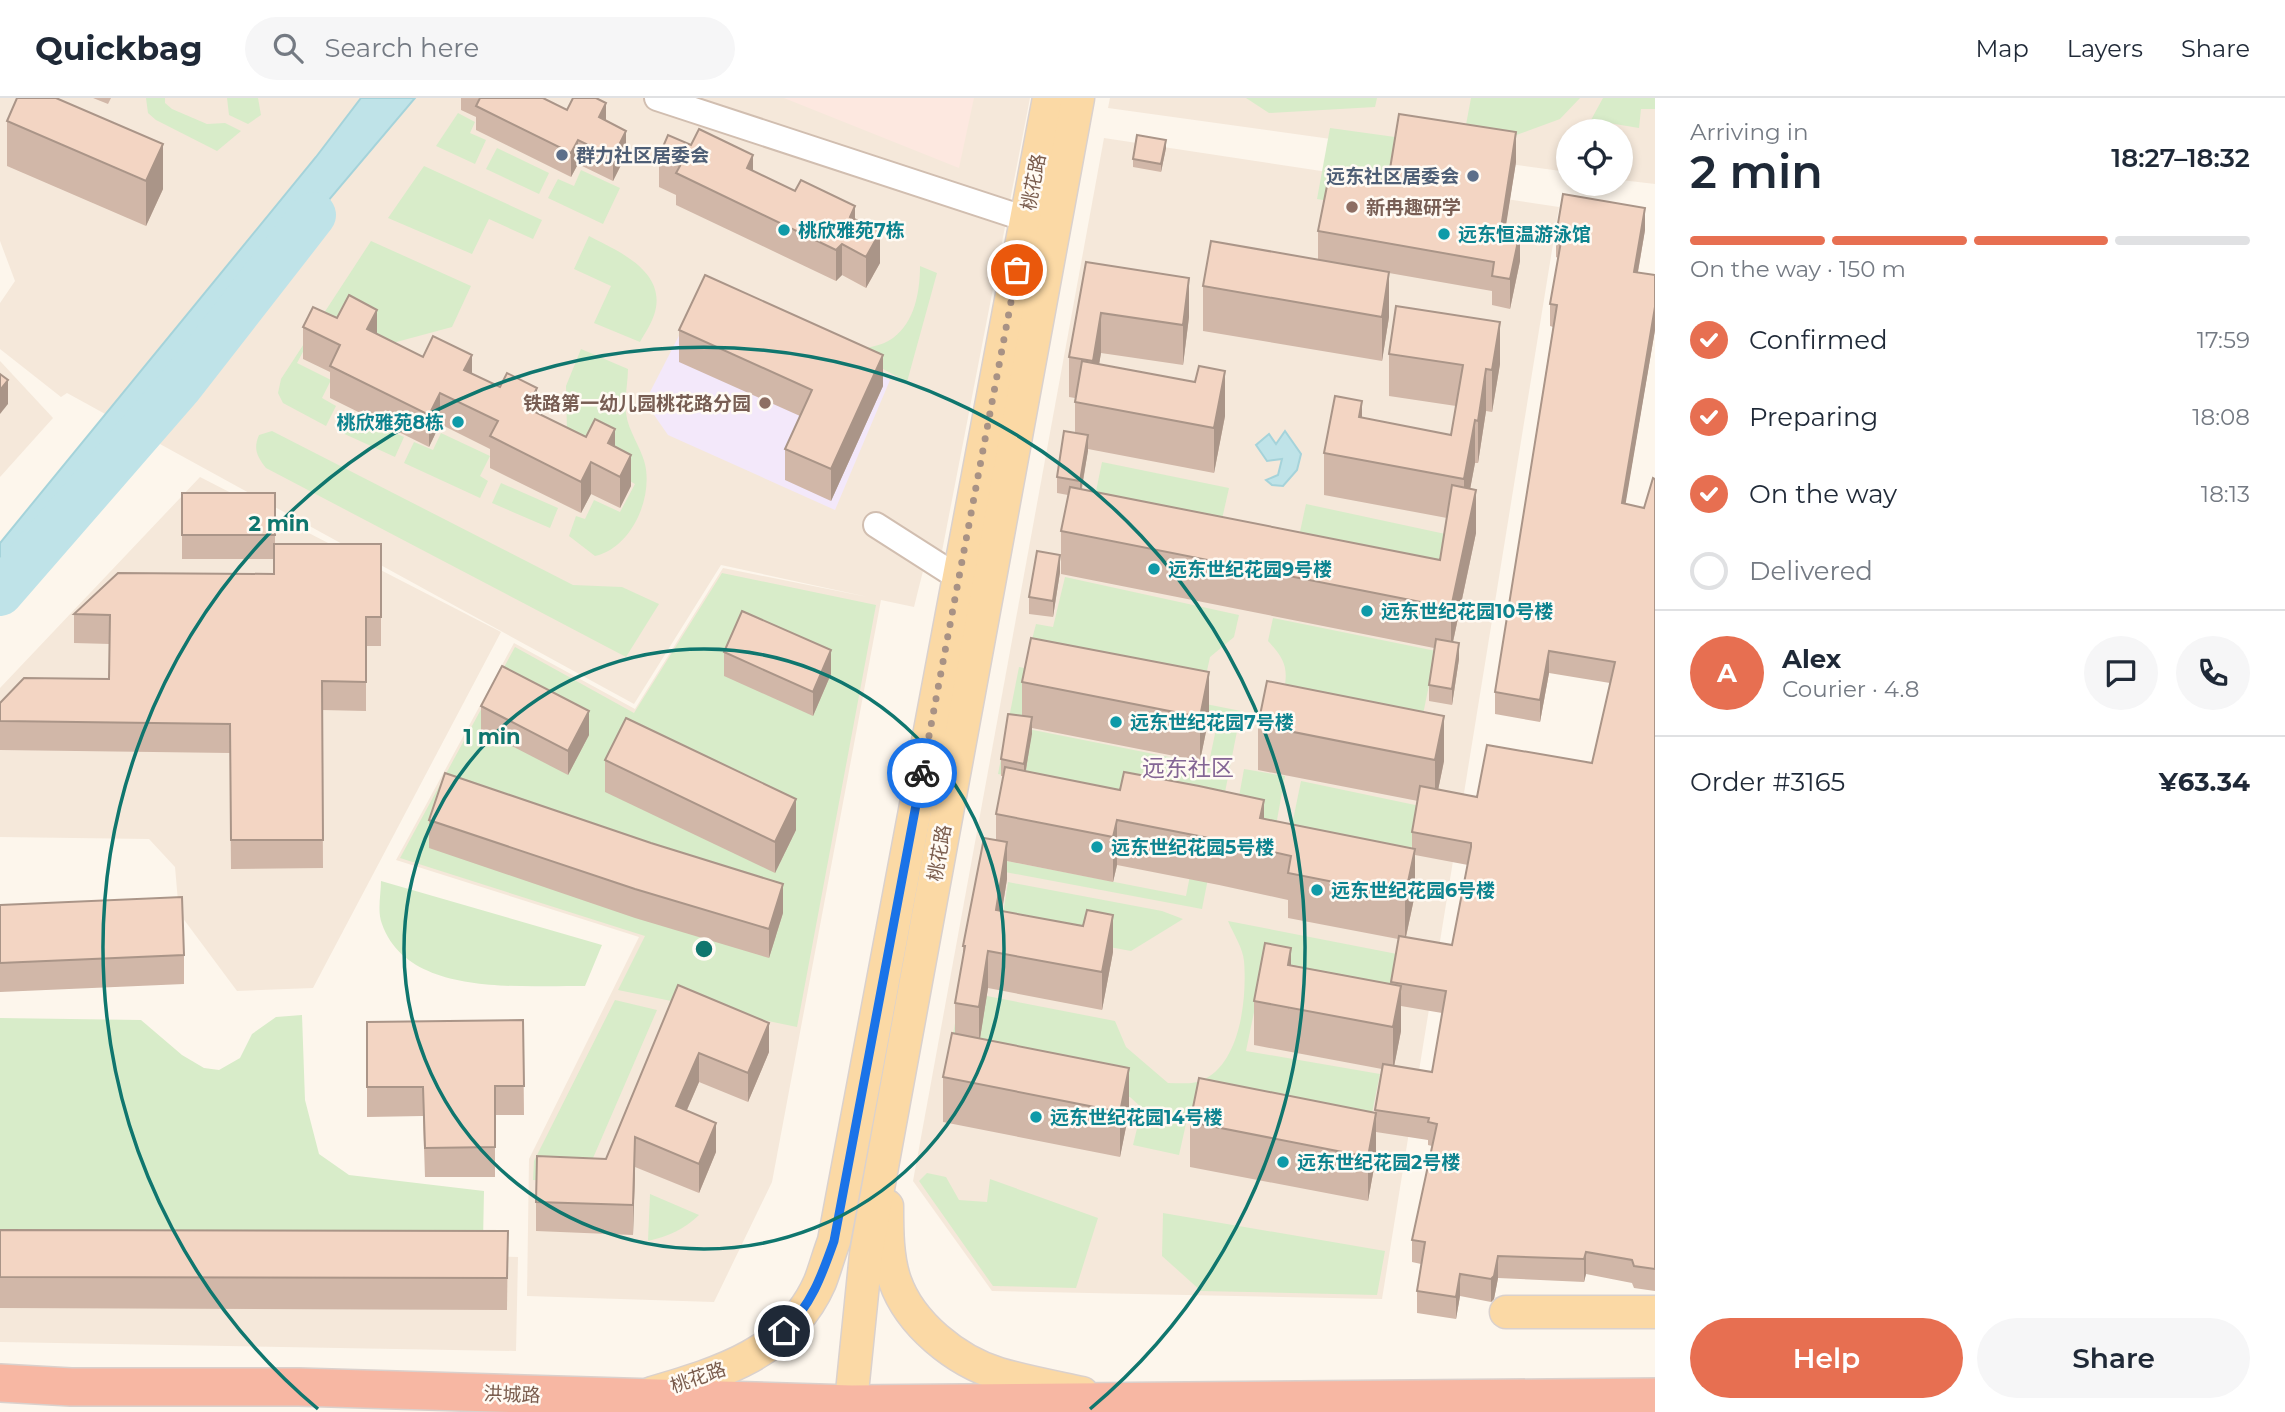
<!DOCTYPE html>
<meta charset="utf-8">
<style>
body{margin:0;font-family:Montserrat,"Noto Sans SC",sans-serif;background:#f6f6f7;color:#1f2937;height:100vh;display:flex;flex-direction:column;font-size:26px;white-space:nowrap}
*{box-sizing:border-box;margin:0}
p{font-size:23px;color:#747a83}
.icon{flex:none;width:38px;height:38px;fill:none;stroke:currentColor;stroke-width:2;stroke-linecap:round;stroke-linejoin:round}
.map{position:relative;flex:1;overflow:hidden}
.drawer{display:flex;flex-direction:column;background:#fff;width:630px}
.drawer>*{flex:none}
.controls{position:absolute;left:1556px;top:21px;display:grid;gap:14px}
.controls a{display:grid;place-items:center;width:77px;height:77px;border-radius:50%;background:#fff;box-shadow:0 4px 10px #0003;font-size:35px}
.pin{position:absolute;display:grid;place-items:center;width:60px;height:60px;color:#fff;margin:-30px;border:4px solid #fff;border-radius:50%;box-shadow:0 2px 7px #0007}
.courier{position:absolute;display:grid;place-items:center;width:70px;height:70px;margin:-35px;border:5px solid #1a73e8;border-radius:50%;background:#fff;color:#222;box-shadow:0 2px 9px #0007}
.head em{font-style:normal;font-weight:600}
.head div{display:flex;flex-direction:column-reverse}
.head{display:flex;align-items:center;justify-content:space-between;height:119px;padding:0 35px}
h1{font-size:46px;font-weight:600;line-height:52px}
.bar{display:grid;grid-template-columns:repeat(4,1fr);gap:10px 7px;align-content:center;height:84px;padding:0 35px}
.bar i{height:9px;border-radius:5px;background:#e0e1e3}
.bar .on{background:#e76f51}
.bar p{grid-column:span 4}
.line{display:flex;align-items:center;gap:18px;padding:0 35px;border-top:2px solid #e0e1e3}
.line div{flex:1}
.round{display:grid;place-items:center;flex:none;width:74px;height:74px;border-radius:37px;background:#f6f6f7}
ol{padding:0 35px;list-style:none}
li{display:flex;align-items:center;gap:21px;height:77px}
li p{margin-inline-start:auto}
li .icon{padding:7px;border-radius:50%;background:#e76f51;color:#fff;stroke-width:4}
li:last-child{color:#747a83}
li i{width:38px;height:38px;border:4px solid #e0e1e3;border-radius:50%}
.primary-button{display:flex;gap:14px;margin-top:auto;padding:14px 35px}
.primary-button a{flex:1;height:80px;border-radius:42px;background:#e76f51;color:#fff;font-size:28px;font-weight:600;line-height:80px;text-align:center}
.primary-button a+a{background:#f6f6f7;color:#1f2937}
header{display:flex;align-items:center;gap:42px;box-sizing:border-box;height:98px;padding:0 35px;background:#fff;border-bottom:2px solid #e0e1e3}
header strong{font-size:33px}
nav{display:flex;gap:38px;margin-inline-start:auto;font-size:24px}
.search{width:490px;height:63px;background:#f6f6f7;display:flex;align-items:center;gap:18px;box-sizing:border-box;padding:0 24px;border-radius:38px;color:#747a83;font-size:26px}
main{display:flex;flex:1;min-height:0}
.map>svg:first-child{display:block}
.residential{fill:#f5e8da}
.commercial{fill:#fde8e0}
.education{fill:#f3e8fa}
.green{fill:#d8ecc9}
.water{fill:#bfe3e8;stroke:#a5d3da;stroke-width:2}
.lines{fill:none;stroke-linecap:round;stroke-linejoin:round}
.river{stroke:#bfe3e8;stroke-width:46}
.minor-casing{stroke:#d1beb0;stroke-width:28}
.major-casing{stroke:#dad1cd;stroke-width:35}
.highway-casing{stroke:#dad1cd;stroke-width:40}
.minor{stroke:#fff;stroke-width:24}
.major{stroke:#fbd9a5;stroke-width:32}
.highway{stroke:#f7b7a3;stroke-width:37}
.wall{fill:#d1b7a8;fill-rule:evenodd}
.shaded-wall{fill:#aa9588}
.building{fill:#f3d5c3;stroke:#aa9588;stroke-width:2}
.done{stroke:#a89285;stroke-width:7;stroke-dasharray:0 12.6}
.route{stroke:#1a73e8;stroke-width:9}
.ring{fill:none;stroke:#0f766e;stroke-width:3.5}
.service-dot{fill:#5c6f8a;stroke:#fffaf3;stroke-width:2.5}
.education-dot{fill:#8d6e63;stroke:#fffaf3;stroke-width:2.5}
.culture-dot{fill:#0f9aa8;stroke:#fffaf3;stroke-width:2.5}
.labels{text-anchor:middle;stroke-width:5;stroke-linejoin:round;paint-order:stroke}
.service-label{font-size:19px;font-weight:bold;fill:#4e5e75;stroke:#fffaf3;text-anchor:start}
.street-label{font-size:19px;fill:#7a5c4d;stroke:#fffaf3}
.education-label{font-size:19px;font-weight:bold;fill:#785e54;stroke:#fffaf3;text-anchor:start}
.culture-label{font-size:19px;font-weight:bold;fill:#0d838f;stroke:#fffaf3;text-anchor:start}
.quarter-label{font-size:23px;fill:#846695;stroke:#fffaf3}
.centre{fill:#0f766e;stroke:#fffaf3;stroke-width:3.5}
.ring-label{font-size:21px;text-anchor:middle;font-weight:bold;fill:#0f766e;stroke:#fffaf3;stroke-width:5;stroke-linejoin:round;paint-order:stroke}
</style>
<header>
<strong>Quickbag</strong>
<div class="search"><svg class="icon" aria-label="search" viewBox="0 0 24 24"><circle cx="10" cy="10" r="6"/><path d="M15 15l6 6"/></svg>Search here</div>
<nav><a>Map</a><a>Layers</a><a>Share</a></nav>
</header>
<main>
<div class="map">
<svg width="1655" height="1314" viewBox="0 0 1655 1314">
<rect width="100%" height="100%" fill="#fdf6ec"/>
<!-- residential -->
<g class="residential">
<path d="M0 0H1030L938 474 924 469 914 509 881 502 772 1084 714 1204 527 1198 529 1061 639 839 396 762 514 545 635 611 723 470 868 499 721 467 634 606 67 295 61 299 0 251V205L15 183 0 143Z"/>
<path d="M1110 0H1655V86L1621 82 1620 33H1568V74L1108 10Z"/>
<path d="M1104 40 1559 109 1382 1201 992 1193 913 1083Z"/>
<path d="M0 263 53 320 0 379Z"/>
<path d="M200 379 501 534 313 890 237 893 179 815 175 769 149 741 0 739V590Z"/>
<path d="M0 1150 518 1159 516 1253 0 1244Z"/>
</g>
<!-- commercial -->
<path class="commercial" d="M784 0H974L959 70Z"/>
<!-- education -->
<path class="education" d="M702 193 890 282 835 412 668 337 652 314 649 296Z"/>
<!-- green -->
<g class="green">
<path d="M146 0H165V5L172 11 207 26 225 25 241 33 217 53 156 22 148 15Z"/>
<path d="M227 0H258L261 17 248 26 229 17Z"/>
<path d="M1246 0H1377L1375 9 1269 15Z"/>
<path d="M1471 0H1580L1560 21 1508 40 1465 32Z"/>
<path d="M1603 0H1655V11H1641L1639 30 1591 22Z"/>
<path d="M458 15 475 24 470 35 486 42 475 66 436 48Z"/>
<path d="M1330 30 1395 39 1399 45 1388 113 1317 101Z"/>
<path d="M497 50 549 75 539 96 486 71Z"/>
<path d="M424 68 542 122 533 141 489 121 472 156 388 120Z"/>
<path d="M581 72 620 90 603 126 548 100 558 81 574 88Z"/>
<path d="M589 138C618 153 666 173 655 214 652 225 645 235 640 244L594 225 611 188 574 171Z"/>
<path d="M371 143 471 188 452 229 389 246 313 235 297 265 331 282 322 300 336 308 326 328 283 305 278 295 281 281Z"/>
<path d="M920 168 937 175 907 284 850 253C863 250 881 249 893 240 915 224 920 193 920 168Z"/>
<path d="M581 251 628 271C628 285 624 301 626 315 628 333 641 349 645 366 653 401 631 450 595 458L569 438 576 418 585 421 594 402 620 414 635 386 616 375 567 335 566 288Z"/>
<path d="M346 313 404 339 395 359 338 333Z"/>
<path d="M272 333 573 487 622 489 659 506 626 559 266 370C257 358 253 351 259 337Z"/>
<path d="M441 335 490 358 480 378 488 383 480 400 404 365 414 344 433 352Z"/>
<path d="M1102 364 1229 390 1220 430 1094 403Z"/>
<path d="M501 385 558 410 550 430 492 405Z"/>
<path d="M1306 406 1450 437 1442 474 1298 443Z"/>
<path d="M722 475 876 507 797 929 618 892 645 838 400 760 515 549 634 615Z"/>
<path d="M1065 479 1239 517 1234 539 1210 559 1203 591 1029 553 1036 526 1053 529Z"/>
<path d="M1273 520 1436 553 1420 631 1282 603C1288 574 1289 565 1268 543Z"/>
<path d="M1019 569 1241 613 1202 811 984 770 986 759 1186 798 1199 731 1167 725 1178 669 1207 674 1216 631 1213 619 1030 583 1011 678 998 676Z"/>
<path d="M1023 630 1179 661 1166 724 1010 693Z"/>
<path d="M1244 671 1285 678 1275 733 1234 726Z"/>
<path d="M1301 683 1420 708 1410 757 1291 732Z"/>
<path d="M381 783 602 847 585 888C523 887 408 900 382 826 377 814 381 796 381 783Z"/>
<path d="M1008 784 1162 813 1183 821 1131 853 1001 829Z"/>
<path d="M1228 823 1397 856 1387 910 1260 885 1246 953 1380 976 1366 1044 1203 1012 1188 1017 1179 1057 1133 1047 1142 1010 1130 999 948 963 961 893 1115 923 1126 949 1168 985C1180 985 1194 987 1205 981 1241 962 1247 899 1244 863 1243 850 1233 835 1228 823Z"/>
<path d="M615 902 657 912 590 1067 632 1086 533 1082 534 1063Z"/>
<path d="M302 917 305 1002 319 1056 349 1077 484 1093 483 1143 0 1138V920L141 922 182 957 204 970 219 972 240 960 252 936 276 919Z"/>
<path d="M927 1075 946 1079 959 1102 987 1104 990 1081 1098 1120 1076 1190 993 1188 919 1083Z"/>
<path d="M650 1096 699 1117C683 1132 669 1138 648 1143Z"/>
<path d="M1163 1115 1385 1153 1377 1197 1201 1193 1162 1158Z"/>
</g>
<!-- water -->
<g class="water">
<path d="M361 0H415L0 491V445L316 59Z"/>
<path d="M1285 333 1301 356 1297 372 1283 388 1272 387 1266 382 1278 377 1282 361 1267 363 1256 347 1269 336 1276 346Z"/>
</g>
<g class="lines">
<!-- river -->
<path class="river" d="M0 495 180 288 313 117"/>
<defs>
<g id="minor">
<path d="M657 0 1026 121"/>
<path d="M876 427 959 480"/>
</g>
<g id="major">
<path d="M887 1108C887 1132 887 1160 895 1183 910 1226 956 1263 999 1276 1026 1284 1054 1289 1082 1295"/>
<path d="M1506 1214H1655"/>
<path d="M652 1295C720 1275 789 1255 820 1184 825 1171 829 1156 834 1143L1049 0"/>
<path d="M850 1314 866 1156 1078 0"/>
</g>
<path id="highway" d="M0 1285 71 1289H299L851 1306 1655 1299"/>
</defs>
<!-- minor casing -->
<use href="#minor" class="minor-casing"/>
<!-- major casing -->
<use href="#major" class="major-casing"/>
<!-- highway casing -->
<use href="#highway" class="highway-casing"/>
<!-- minor -->
<use href="#minor" class="minor"/>
<!-- major -->
<use href="#major" class="major"/>
<!-- highway -->
<use href="#highway" class="highway"/>
</g>
<!-- wall -->
<g class="wall">
<path d="M93 0H111L108 6Z"/>
<path d="M461 0H543L567 12 606 23 626 57 613 83 578 66 571 79 476 32V19L461 12Z"/>
<path d="M7 23 163 91 146 128 7 68Z"/>
<path d="M691 47 753 73 855 122 880 165 866 190 842 177 836 183 676 107V97L659 89V58Z"/>
<path d="M1166 50 1161 74 1133 69V61Z"/>
<path d="M1516 64 1505 131 1520 163 1510 211 1492 207V193L1389 175V219L1382 263 1203 233V188L1318 162V133L1388 83Z"/>
<path d="M1645 132 1638 174 1655 232 1625 406 1644 410 1655 381V1193L1634 1190 1632 1185 1586 1176 1584 1184 1498 1180 1494 1201 1491 1204 1460 1198 1456 1221 1417 1215V1193L1421 1166 1412 1164V1142L1432 1048 1428 1047V1042L1376 1034V1059L1368 1103 1190 1069V1024L1375 1014 1382 971 1254 947V903L1291 867 1391 886 1398 841 1288 820V802L1219 787 1117 767 1113 784 1007 763V781L1002 813 1113 854 1102 912 988 890 980 940 1129 1014 1120 1059 943 1024V979L955 935V905L963 862V848L996 742V716L1003 678H1001V661L1022 618V584L1209 619 1200 663 1032 630 1026 673 1412 751V734L1418 703 1258 672V627L1444 663 1438 692 1477 699 1592 665 1610 585 1549 575 1540 624 1495 616V594L1553 229 1550 228V206L1558 160 1556 159V137ZM1415 757 1468 767 1452 847 1406 839 1415 796ZM1401 908 1442 915 1432 974 1394 968 1401 933Z"/>
<path d="M1086 164 1189 219 1183 267 1101 255 1099 266 1225 318 1214 375 1088 351 1082 391 1440 462 1447 420 1324 397V355L1362 320 1451 337 1456 308 1389 298V256L1500 266 1492 314 1486 313 1478 365H1475L1470 391 1476 435 1453 544 1459 561 1452 607 1429 603V587L1434 550 1061 476V433L1068 397 1057 395V379L1075 335V300L1069 299V259Z"/>
<path d="M337 220 377 236 423 259 472 276 537 315 586 339 615 349 631 388 620 410 591 396 581 415 490 370V351L440 326 429 349 330 300V274L303 261V229Z"/>
<path d="M679 232 883 288 831 403 785 382V351L800 318 679 264Z"/>
<path d="M182 395H275V446H381V548H366V613L322 612 323 770 231 771 230 655 0 652V605L109 581 110 546 74 545V516L274 476V461H182Z"/>
<path d="M1060 474 1053 519 1029 516V499Z"/>
<path d="M724 554 831 576 813 618 724 578Z"/>
<path d="M481 608 589 637 568 677 481 632Z"/>
<path d="M605 662 796 732 775 775 605 694Z"/>
<path d="M429 722 783 815 769 860 635 820 429 750Z"/>
<path d="M0 807 184 857V886L0 894Z"/>
<path d="M678 887 769 954 748 1004 699 984 687 1012 716 1054 699 1095 635 1069 633 1137 536 1133V1104L606 1061Z"/>
<path d="M523 922 524 1017H495V1079H425L423 1018 367 1019V924Z"/>
<path d="M0 1132 508 1133 507 1212 0 1210Z"/>
</g>
<!-- shaded-wall -->
<g class="shaded-wall">
<path d="M606 5V29L599 19Z"/>
<path d="M626 33V57L613 83V59Z"/>
<path d="M1516 34V64L1501 159V130Z"/>
<path d="M578 42V66L571 79V55Z"/>
<path d="M1166 42V50L1161 74V66Z"/>
<path d="M163 46V91L146 128V83Z"/>
<path d="M753 57V88L747 70Z"/>
<path d="M855 108V139L850 119Z"/>
<path d="M1645 110V132L1634 196V174Z"/>
<path d="M880 134V165L866 190V159Z"/>
<path d="M1520 134V163L1510 211V181Z"/>
<path d="M842 146V177L836 183V152Z"/>
<path d="M1389 174V219L1382 263V219Z"/>
<path d="M1189 180V219L1183 267V227Z"/>
<path d="M1655 209V232L1622 427V405Z"/>
<path d="M377 212V243L367 231Z"/>
<path d="M1101 215V255L1093 303V263Z"/>
<path d="M1500 224V266L1492 314V272Z"/>
<path d="M472 257V288L464 272Z"/>
<path d="M883 257V288L831 403V371Z"/>
<path d="M1486 271V313L1478 365V323Z"/>
<path d="M1225 273V318L1214 375V330Z"/>
<path d="M8 282V306L0 316V292Z"/>
<path d="M537 290V322L527 310Z"/>
<path d="M440 295V326L429 349V317Z"/>
<path d="M1362 303V345L1359 319Z"/>
<path d="M1475 322V365L1464 424V381Z"/>
<path d="M615 331V363L608 345Z"/>
<path d="M1088 337V353L1080 399V383Z"/>
<path d="M631 357V388L620 410V379Z"/>
<path d="M591 364V396L581 415V384Z"/>
<path d="M1476 392V435L1451 553V510Z"/>
<path d="M1060 457V474L1053 519V503Z"/>
<path d="M1459 545V561L1452 607V591Z"/>
<path d="M831 552V576L813 618V594Z"/>
<path d="M1549 553V575L1540 624V602Z"/>
<path d="M1209 574V619L1200 663V619Z"/>
<path d="M589 613V637L568 677V653Z"/>
<path d="M1444 618V663L1435 707V662Z"/>
<path d="M1032 619V636L1024 682V666Z"/>
<path d="M796 701V732L775 775V744Z"/>
<path d="M1264 702V747L1260 720Z"/>
<path d="M1117 722V767L1113 784V739Z"/>
<path d="M1007 744V781L996 849V812Z"/>
<path d="M1415 751V796L1405 843V798Z"/>
<path d="M783 786V815L769 860V831Z"/>
<path d="M1113 817V854L1102 912V874Z"/>
<path d="M1291 850V895L1288 912V867Z"/>
<path d="M988 853V890L979 947V909Z"/>
<path d="M1401 888V933L1393 974V929Z"/>
<path d="M769 925V954L748 1004V975Z"/>
<path d="M699 955V984L676 1037V1008Z"/>
<path d="M1129 970V1014L1120 1059V1014Z"/>
<path d="M1376 1015V1059L1368 1103V1059Z"/>
<path d="M716 1025V1054L699 1095V1066Z"/>
<path d="M635 1039V1069L633 1137V1107Z"/>
<path d="M1586 1154V1176L1584 1184V1161Z"/>
<path d="M1498 1158V1180L1494 1201 1491 1204V1181Z"/>
<path d="M1460 1176V1198L1456 1221V1199Z"/>
</g>
<!-- building -->
<g class="building">
<path d="M17 0H56L163 46 146 83 7 23Z"/>
<path d="M480 0H543L567 12 573 0H596L606 5 599 19 626 33 613 59 578 42 571 55 476 8Z"/>
<path d="M1399 16 1516 34 1501 130 1520 134 1510 181 1492 178 1494 164 1318 133 1330 73 1388 83Z"/>
<path d="M699 31 753 57 747 70 795 93 801 82 855 108 850 119 880 134 866 159 842 146 836 152 676 75 680 68 659 58 668 37 691 47Z"/>
<path d="M1137 37 1166 42 1161 66 1133 61Z"/>
<path d="M1563 96 1645 110 1634 174 1655 177V209L1622 405 1644 410 1653 380 1655 381V1171L1634 1168 1632 1162 1586 1154 1584 1161 1498 1158 1494 1178 1491 1181 1460 1176 1456 1199 1417 1193 1425 1144 1412 1142 1437 1026 1428 1024 1429 1020 1375 1012 1383 966 1432 974 1446 893 1391 884 1399 838 1452 847 1471 749V745L1412 734 1420 688 1477 699 1487 647 1592 665 1615 564 1549 553 1540 602 1495 594 1557 207 1550 206 1562 138 1556 137Z"/>
<path d="M1211 143 1389 174 1382 219 1203 188Z"/>
<path d="M1086 164 1189 180 1183 227 1101 215 1093 263 1069 259Z"/>
<path d="M705 177 883 257 831 371 785 351 812 292 679 232Z"/>
<path d="M349 197 377 212 367 231 423 259 433 238 472 257 464 272 500 289 507 275 537 290 527 310 586 339 595 321 615 331 608 345 631 357 620 379 591 364 581 384 490 338 498 323 440 295 429 317 330 268 340 247 303 229 313 209 337 220Z"/>
<path d="M1396 208 1500 224 1492 272 1486 271 1478 323 1475 322 1464 381 1324 355 1335 298 1362 303 1359 319 1451 337 1463 267 1389 256Z"/>
<path d="M1082 263 1195 284 1199 268 1225 273 1214 330 1075 304Z"/>
<path d="M0 276 8 282 0 292Z"/>
<path d="M1064 333 1088 337 1080 383 1057 379Z"/>
<path d="M1452 387 1476 392 1451 510 1061 433 1070 389 1440 462Z"/>
<rect x="182" y="395" width="93" height="42"/>
<path d="M274 446H381V519H366V584L322 583 323 742H231L230 626 0 623V605L24 580 109 581 110 517 74 516 118 475 274 476Z"/>
<path d="M1037 453 1060 457 1053 503 1029 499Z"/>
<path d="M742 513 831 552 813 594 724 554Z"/>
<path d="M1031 540 1209 574 1200 619 1022 584Z"/>
<path d="M1436 541 1459 545 1452 591 1429 587Z"/>
<path d="M502 568 589 613 568 653 481 608Z"/>
<path d="M1267 583 1444 618 1435 662 1258 627Z"/>
<path d="M1008 616 1032 619 1024 666 1001 661Z"/>
<path d="M626 620 796 701 775 744 605 662Z"/>
<path d="M1005 669 1120 692 1124 674 1199 688 1264 702 1260 720 1415 751 1405 798 1288 775 1291 758 1219 742 1117 722 1113 739 996 716Z"/>
<path d="M445 675 651 745 783 786 769 831 635 791 429 722Z"/>
<path d="M984 740 1007 744 996 812 1083 828 1087 812 1113 817 1102 874 988 853 979 909 955 905 965 848H963Z"/>
<path d="M182 799 184 857 0 865V807Z"/>
<path d="M1265 845 1291 850 1288 867 1401 888 1393 929 1254 903Z"/>
<path d="M678 887 769 925 748 975 699 955 676 1008 716 1025 699 1066 635 1039 633 1107 536 1104 537 1058 606 1061Z"/>
<path d="M523 922 524 988H495V1049L425 1050 423 989H367V924Z"/>
<path d="M952 935 1129 970 1120 1014 943 979Z"/>
<path d="M1199 980 1376 1015 1368 1059 1190 1024Z"/>
<path d="M0 1132 508 1133 507 1180 0 1179Z"/>
</g>
<g class="lines">
<!-- done -->
<path class="done" d="M922 675 1017 172"/>
<!-- route -->
<path class="route" d="M784 1233C811 1208 822 1177 834 1143L922 675"/>
</g>
<!-- distance rings -->
<g class="ring">
<circle cx="704" cy="851" r="300"/>
<path d="M318 1311A601 601 0 1 1 1090 1311"/>
</g>
<!-- markers -->
<g class="service-dot">
<circle cx="562" cy="57" r="7"/>
<circle cx="1473" cy="78" r="7"/>
</g>
<g class="education-dot">
<circle cx="1352" cy="109" r="7"/>
<circle cx="765" cy="305" r="7"/>
</g>
<g class="culture-dot">
<circle cx="784" cy="132" r="7"/>
<circle cx="1444" cy="136" r="7"/>
<circle cx="458" cy="324" r="7"/>
<circle cx="1154" cy="471" r="7"/>
<circle cx="1367" cy="513" r="7"/>
<circle cx="1116" cy="624" r="7"/>
<circle cx="1097" cy="749" r="7"/>
<circle cx="1317" cy="792" r="7"/>
<circle cx="1036" cy="1019" r="7"/>
<circle cx="1283" cy="1064" r="7"/>
</g>
<g class="labels">
<!-- service labels -->
<g class="service-label">
<text x="576" y="64">群力社区居委会</text>
<text x="1459" y="85" text-anchor="end">远东社区居委会</text>
</g>
<!-- street labels -->
<g class="street-label">
<text transform="translate(1033 84) rotate(-79)" y="7">桃花路</text>
<text transform="translate(939 755) rotate(-80)" y="7">桃花路</text>
<text transform="translate(698 1279) rotate(-19)" y="7">桃花路</text>
<text transform="translate(512 1296) rotate(2)" y="7">洪城路</text>
</g>
<!-- education labels -->
<g class="education-label">
<text x="1366" y="116">新冉趣研学</text>
<text x="751" y="312" text-anchor="end">铁路第一幼儿园桃花路分园</text>
</g>
<!-- culture labels -->
<g class="culture-label">
<text x="798" y="139">桃欣雅苑7栋</text>
<text x="1458" y="143">远东恒温游泳馆</text>
<text x="444" y="331" text-anchor="end">桃欣雅苑8栋</text>
<text x="1168" y="478">远东世纪花园9号楼</text>
<text x="1381" y="520">远东世纪花园10号楼</text>
<text x="1130" y="631">远东世纪花园7号楼</text>
<text x="1111" y="756">远东世纪花园5号楼</text>
<text x="1331" y="799">远东世纪花园6号楼</text>
<text x="1050" y="1026">远东世纪花园14号楼</text>
<text x="1297" y="1071">远东世纪花园2号楼</text>
</g>
<!-- quarter labels -->
<g class="quarter-label">
<text x="1188" y="678">远东社区</text>
</g>
</g>
<circle cx="704" cy="851" r="10" class="centre"/>
<g class="ring-label">
<text x="279" y="433">2 min</text>
<text x="492" y="646">1 min</text>
</g>
</svg>
<div class="controls">
<a><svg class="icon" aria-label="locate" viewBox="0 0 24 24"><circle cx="12" cy="12" r="6"/><path d="M12 2v4M12 18v4M2 12h4M18 12h4"/></svg></a>
</div>
<div class="pin" style="left:1017px;top:172px;background:#ea580c"><svg class="icon" aria-label="bag" viewBox="0 0 24 24"><path d="M5 8h14l-1 12H6zM9 8a3 3 0 0 1 6 0"/></svg></div>
<div class="pin" style="left:784px;top:1233px;background:#1f2937"><svg class="icon" aria-label="home" viewBox="0 0 24 24"><path d="M3 11l9-7 9 7M6 9v11h12V9"/></svg></div>
<div class="courier" style="left:922px;top:675px"><svg class="icon" aria-label="bike" viewBox="0 0 24 24"><circle cx="6" cy="16" r="4"/><circle cx="18" cy="16" r="4"/><path d="M6 16l4-8h5l3 8M10 8l3 8H6M13 5h3"/></svg></div>
</div>
<section class="drawer">
<div class="head"><div><h1>2 min</h1><p>Arriving in</p></div><em>18:27–18:32</em></div>
<div class="bar"><i class="on"></i><i class="on"></i><i class="on"></i><i></i><p>On the way · 150 m</p></div>
<ol>
<li><svg class="icon" aria-label="check" viewBox="0 0 24 24"><path d="M5 12l5 5 9-10"/></svg>Confirmed<p>17:59</p></li>
<li><svg class="icon" aria-label="check" viewBox="0 0 24 24"><path d="M5 12l5 5 9-10"/></svg>Preparing<p>18:08</p></li>
<li><svg class="icon" aria-label="check" viewBox="0 0 24 24"><path d="M5 12l5 5 9-10"/></svg>On the way<p>18:13</p></li>
<li><i></i>Delivered</li>
</ol>
<div class="line" style="height:126px"><b class="round" style="background:#e76f51;color:#fff">A</b><div><b>Alex</b><p>Courier · 4.8</p></div><a class="round"><svg class="icon" aria-label="chat" viewBox="0 0 24 24"><path d="M4 5h16v11H9l-5 4z"/></svg></a><a class="round"><svg class="icon" aria-label="phone" viewBox="0 0 24 24"><path d="M5 4h4l2 5-3 2q2 4 5 5l2-3 5 2v4C11 20 4 13 5 4z"/></svg></a></div>
<div class="line" style="height:91px"><div>Order #3165</div><b>¥63.34</b></div>
<div class="primary-button"><a>Help</a><a>Share</a></div>
</section>
</main>
